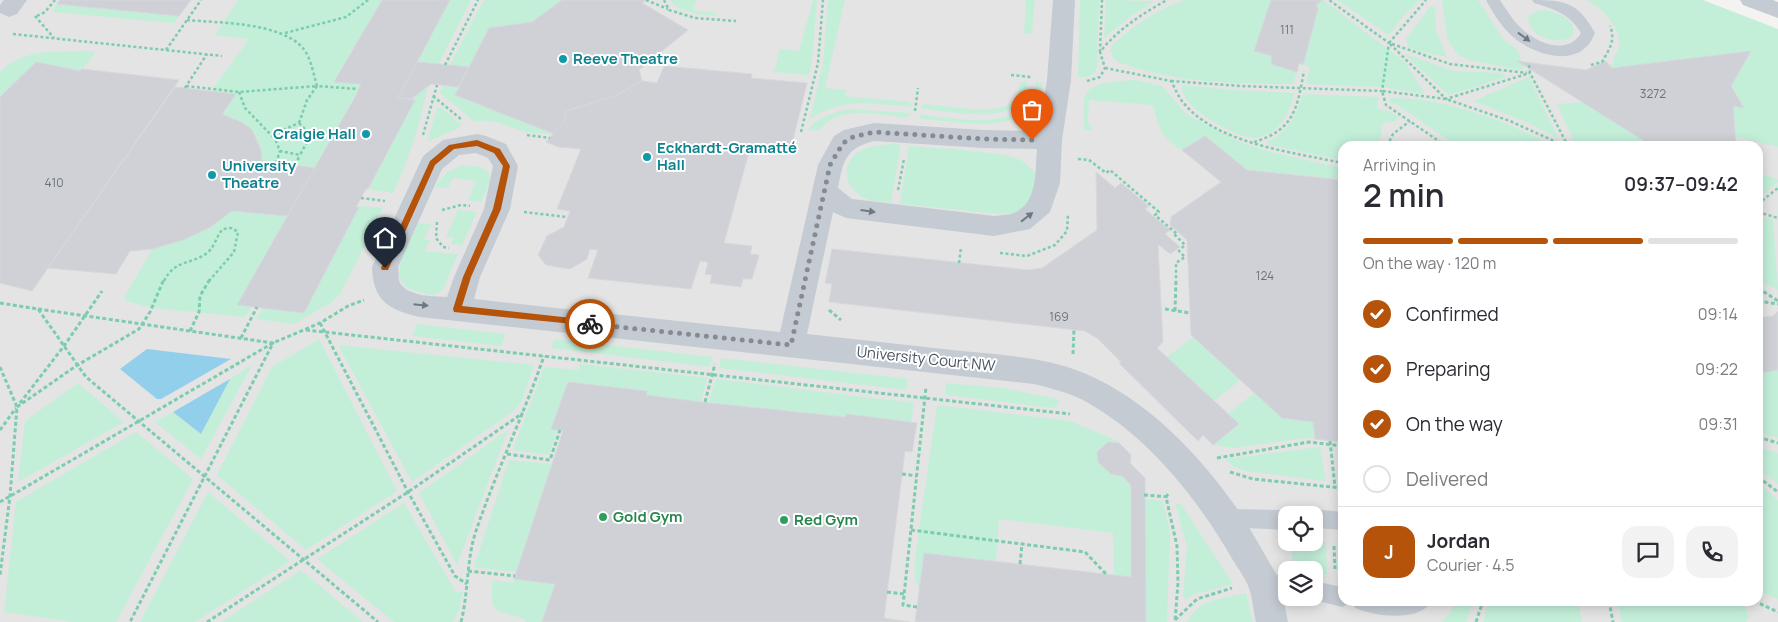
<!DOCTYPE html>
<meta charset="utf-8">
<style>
body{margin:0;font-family:Manrope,sans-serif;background:#f2f2f3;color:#2b2b33;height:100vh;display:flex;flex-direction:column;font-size:19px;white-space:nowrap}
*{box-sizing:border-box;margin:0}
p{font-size:16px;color:#7c7c81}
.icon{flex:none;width:28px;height:28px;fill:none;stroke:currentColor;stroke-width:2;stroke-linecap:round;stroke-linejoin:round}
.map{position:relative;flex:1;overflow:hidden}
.side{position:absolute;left:1338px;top:141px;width:425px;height:465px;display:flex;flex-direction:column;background:#fff;border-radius:15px;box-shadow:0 2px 12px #0003}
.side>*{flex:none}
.buttons{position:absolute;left:1278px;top:506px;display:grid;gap:10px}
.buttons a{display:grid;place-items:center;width:45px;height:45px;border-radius:10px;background:#fff;box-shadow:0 2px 12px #0003;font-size:25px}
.pin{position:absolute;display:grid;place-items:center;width:42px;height:42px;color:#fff;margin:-51px -21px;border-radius:50% 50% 50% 0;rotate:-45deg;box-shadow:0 0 5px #0007}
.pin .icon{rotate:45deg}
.courier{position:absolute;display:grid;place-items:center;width:50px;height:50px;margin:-25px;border:4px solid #b45309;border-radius:50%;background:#fff;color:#222;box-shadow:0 1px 6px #0007}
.head em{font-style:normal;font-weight:600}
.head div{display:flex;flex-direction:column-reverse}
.head{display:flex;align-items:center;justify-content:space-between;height:85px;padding:0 25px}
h1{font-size:32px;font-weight:600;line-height:38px}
.bar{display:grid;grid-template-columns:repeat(4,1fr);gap:8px 5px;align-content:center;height:60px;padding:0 25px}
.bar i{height:6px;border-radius:4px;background:#e1e1e2}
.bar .active{background:#b45309}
.bar p{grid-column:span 4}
.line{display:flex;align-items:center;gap:12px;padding:0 25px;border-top:1px solid #e1e1e2}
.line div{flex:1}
.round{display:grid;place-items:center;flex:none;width:52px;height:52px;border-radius:15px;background:#f2f2f3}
ol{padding:0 25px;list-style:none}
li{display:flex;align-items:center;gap:15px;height:55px}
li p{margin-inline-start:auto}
li .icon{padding:5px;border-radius:50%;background:#b45309;color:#fff;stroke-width:4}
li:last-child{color:#7c7c81}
li i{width:28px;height:28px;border:2px solid #e1e1e2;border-radius:50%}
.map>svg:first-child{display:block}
.education{fill:#e5e4e4;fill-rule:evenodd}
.green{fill:#c3efd9}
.water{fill:#92cfeb}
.building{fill:#cfd1d6;stroke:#d7d8dd}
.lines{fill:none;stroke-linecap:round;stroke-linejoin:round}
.path-far1{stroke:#7bcdae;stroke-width:2.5;stroke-dasharray:3 2.5;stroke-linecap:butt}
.path{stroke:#7bcdae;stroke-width:3;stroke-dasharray:4 2.5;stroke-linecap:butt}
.service{fill:#c4cbd3;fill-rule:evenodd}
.minor{fill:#c4cbd3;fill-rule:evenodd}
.tertiary{fill:#c4cbd3;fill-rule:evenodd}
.oneway{fill:#6f7782}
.route{fill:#b45309}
.done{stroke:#868b93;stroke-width:5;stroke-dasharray:0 9}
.culture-dot{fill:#0f9aa8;stroke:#fff;stroke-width:2}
.leisure-dot{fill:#2e9e5b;stroke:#fff;stroke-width:2}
.labels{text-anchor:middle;stroke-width:4;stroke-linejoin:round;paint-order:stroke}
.number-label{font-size:12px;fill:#6b727e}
.culture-label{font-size:15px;font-weight:bold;fill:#0d838f;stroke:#fff;text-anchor:start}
.street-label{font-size:15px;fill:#4a5360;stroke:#fff}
.leisure-label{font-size:15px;font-weight:bold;fill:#27864d;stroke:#fff;text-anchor:start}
</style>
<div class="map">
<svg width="1778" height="622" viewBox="0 0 1778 622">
<rect width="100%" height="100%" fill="#f4f3f2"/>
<!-- education -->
<path class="education" d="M0 0H1681L1778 39V622H0ZM1342 146H1758V601H1342ZM1286 515H1314V542H1286ZM1286 570H1314V598H1286Z"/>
<!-- green -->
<g class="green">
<path d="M238 0H382L334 81 361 84 315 168 262 161C261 134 246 122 222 114L235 94 212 90 249 39 215 35Z"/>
<path d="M450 0H471L439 64 417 62Z"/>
<path d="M486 0H562L532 22 489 28 469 67 450 65 482 3Z"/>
<path d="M670 0H696L693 10 716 12 715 16C699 14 680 13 670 0Z"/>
<path d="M813 0H817L812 61 809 75 774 72 780 49 799 51Z"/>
<path d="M828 0H845L825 88 846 90 845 96 909 102 912 107C874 104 844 96 810 119L823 63Z"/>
<path d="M1026 0H1035L1032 33 1024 34Z"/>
<path d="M1080 0H1099L1097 67 1094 74 1087 77H1078Z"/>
<path d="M1106 0 1155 1 1131 16 1104 38Z"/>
<path d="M1185 0H1271L1254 51 1272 56 1271 64 1297 72 1293 84C1239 84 1181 83 1129 66 1125 64 1119 63 1115 60 1111 56 1111 51 1111 46 1133 26 1157 9 1185 0Z"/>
<path d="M1323 0 1405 62 1425 94 1382 87 1306 84 1310 67 1303 65 1318 9 1316 5Z"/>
<path d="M1337 0H1420L1406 13 1389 35Z"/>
<path d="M1442 0H1478L1504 40 1517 49 1524 68 1519 70 1469 60 1458 55 1447 38Z"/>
<path d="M1587 0H1703L1778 29V147L1735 136 1733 106 1744 108 1731 86 1751 52 1612 68 1610 65 1614 63 1613 58C1631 36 1606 11 1587 0Z"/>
<path d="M57 4 179 16 174 23H171L52 12Z"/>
<path d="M1431 6 1435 7 1436 31 1447 57 1414 50 1409 47 1406 39Z"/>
<path d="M1546 10C1558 13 1581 21 1571 37 1556 45 1530 38 1528 18 1533 12 1538 11 1546 10Z"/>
<path d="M90 51 94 52V55L80 71 0 97V72C26 47 56 52 90 51Z"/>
<path d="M1403 53 1454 71 1501 73 1506 77 1449 95Z"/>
<path d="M1529 77 1558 138 1526 122 1473 101Z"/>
<path d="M1136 80 1162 86 1187 115 1240 142 1270 152 1342 168V179L1247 170 1205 136 1182 150C1161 138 1159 128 1153 105L1089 100 1088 124 1092 127 1091 131 1084 129C1084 118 1082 106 1085 96 1089 81 1123 81 1136 80Z"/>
<path d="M1027 81C1027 86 1027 92 1025 97 1009 125 946 111 919 108L924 104C945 105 988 115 1007 105 1015 101 1019 92 1020 83Z"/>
<path d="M1036 82 1043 83C1034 139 962 122 921 119L918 114C955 118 1031 136 1036 82Z"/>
<path d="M443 85 458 87 455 95 554 134 552 135C544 133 537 134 529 132 509 129 496 117 475 122L440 93Z"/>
<path d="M1182 85 1234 90 1295 93C1290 108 1284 127 1268 134 1264 136 1258 138 1253 138 1236 138 1177 105 1182 85Z"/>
<path d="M428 86C419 126 410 156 393 193L368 189 415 100 411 99Z"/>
<path d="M1303 94 1379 97 1377 108 1390 112 1399 117 1395 121 1383 123 1379 146H1342V160L1269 145 1267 142C1290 131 1295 117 1303 94Z"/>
<path d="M1390 98C1438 96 1511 121 1551 146H1457L1396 104 1390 103Z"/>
<path d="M1583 102 1652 146H1576L1557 104Z"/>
<path d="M437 108H442L461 125 459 128 427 142Z"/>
<path d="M847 109 912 113 906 118C879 115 839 104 820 130L808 131C814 118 834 113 847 109Z"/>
<path d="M892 144 901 145 891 203C884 202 874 202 867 199 851 193 839 174 852 158 860 147 879 145 892 144Z"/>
<path d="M909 146C932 148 1006 151 1022 161 1029 165 1034 172 1038 179L1027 208 1015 213 999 214 900 204Z"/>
<path d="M463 165 481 167 489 173 490 181 481 202 468 200 476 181 453 178 448 188 435 187 447 172Z"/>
<path d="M1758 173 1778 179V182L1758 198Z"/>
<path d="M363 206 383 208 370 231 372 232 340 294 332 302 294 324 256 319 263 308 304 312 359 207Z"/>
<path d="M458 210 477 212 462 245 451 244 454 237H446Z"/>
<path d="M232 211 287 216 252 307 245 317 152 308 126 301 125 296 152 249C184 240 205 230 232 211Z"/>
<path d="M1758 217 1773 220 1778 290 1758 281Z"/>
<path d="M418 223 431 224 424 240H430L425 251 458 254 443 289 435 295C428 295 422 293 416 291 382 282 409 242 418 223Z"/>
<path d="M417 324 506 334 501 346 412 336Z"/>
<path d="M1193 337 1240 380 1214 401 1167 357Z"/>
<path d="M319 339 397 491 306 550 217 475 272 367Z"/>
<path d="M554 339 713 357 709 367 551 348Z"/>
<path d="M338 345 534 365 522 401 515 410 412 482Z"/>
<path d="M721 358 908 379 906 390 719 368Z"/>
<path d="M580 364 707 378 701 402H709L716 379 914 403 911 422 917 423 912 452H905L884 618 474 567 509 460 552 464 563 431 557 430 549 455 513 450 544 367 578 370Z"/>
<path d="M252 365 201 459 155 422 173 412 201 434 230 379Z"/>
<path d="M1778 370V438L1758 432V373Z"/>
<path d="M78 383 124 422 18 482 25 421Z"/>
<path d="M946 383 1004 388 1057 399 1059 403 1056 407 1052 408 946 395Z"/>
<path d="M1254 393 1282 418 1313 422 1315 439 1305 438 1234 448 1213 445 1239 425 1228 414Z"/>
<path d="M937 405 1070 421 1118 441 1119 443 1108 442 1097 451 1098 462 1111 474 1122 476 1131 485V577L1114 575 1113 533 999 519 996 561 924 553 919 588C912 576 915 564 916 551Z"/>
<path d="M508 430 457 565 419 493Z"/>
<path d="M136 432 193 479 116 622H74L4 612 16 502Z"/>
<path d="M1320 447 1326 481 1245 471 1234 467 1225 459Z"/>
<path d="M1758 447 1778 453V484L1758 469Z"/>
<path d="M1758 483 1778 500V599L1758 591Z"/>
<path d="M208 492 290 561 195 622H140Z"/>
<path d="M1144 499 1163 501 1170 532 1167 622H1146Z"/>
<path d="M404 503 455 591 463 592 459 611 453 622H394L317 559Z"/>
<path d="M1175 503 1181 504 1233 584 1192 595 1187 600 1183 597 1187 546Z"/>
<path d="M1314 540 1326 541 1327 575 1314 573V570H1300C1293 562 1288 552 1294 543L1314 542Z"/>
<path d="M301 570 363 622H221Z"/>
<path d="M514 579 555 584 542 622H526L525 619 498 611 492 604V580L513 583Z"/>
<path d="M1246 593 1253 622H1187C1200 598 1222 599 1246 593Z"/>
<path d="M1455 601H1473L1466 622H1441L1450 613Z"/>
<path d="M1489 601H1578L1582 622H1483Z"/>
<path d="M1617 601H1735L1745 607 1749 617 1746 622H1622Z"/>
</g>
<!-- water -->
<g class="water">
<path d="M147 349 231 359 161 399H157L120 369Z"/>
<path d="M230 379 201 434 173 412Z"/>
</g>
<!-- building -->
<g class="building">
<path d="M60 0H191L179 16 57 4Z"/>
<path d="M382 0H450L398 98 415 100 368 189H366L356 207H359L304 313 237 305 356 95 361 84 334 82Z"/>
<path d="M562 0H646L642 3 688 30 639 70 642 81 615 96 566 111 565 121 554 134 455 95 489 28 532 22Z"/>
<path d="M1271 0H1323L1316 5 1318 9 1303 65 1299 63 1297 72 1271 64 1272 56 1254 51Z"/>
<path d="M1751 51 1731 86 1744 108 1733 106 1736 146H1652L1517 61 1586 70 1606 61 1612 68Z"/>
<path d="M36 62 80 71 82 69 179 80 32 291 0 283V97Z"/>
<path d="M417 62 439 64 469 67 458 87 431 84 411 99 398 98Z"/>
<path d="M664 66 752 74 751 78 807 83 790 152 750 148 724 243 752 246 750 254 759 255 752 279H743L741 287 710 283 712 275 705 274 708 262 700 261 691 289 588 278 598 250 590 249 587 259 570 269 546 265 538 255 547 236 564 227 570 211 557 209 581 149 558 147 546 142 565 121 566 111 615 96 642 81 657 83Z"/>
<path d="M175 87 236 94 222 114 243 123 252 130 261 150 262 161 315 168 287 216 232 211 209 228 183 240 152 249 130 251 116 274 48 268Z"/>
<path d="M1205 136 1247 170 1342 180V442L1315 439 1313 422 1282 418 1191 335 1187 240 1170 225 1171 217 1221 182 1182 150Z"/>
<path d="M1096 172 1115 188 1121 183 1149 206 1145 209 1170 230 1165 234 1180 247 1170 254 1158 244 1163 342 1157 348 1239 424 1213 445 1203 435 1198 441 1119 363 1121 362 1097 338 1085 331 829 302 832 284 825 283 832 249 1029 270 1042 268 1097 230Z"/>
<path d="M1778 311V370L1758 373V318L1773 316Z"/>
<path d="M568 382 647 391 646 395 701 402 845 417 847 414 917 423 912 452 905 451 884 618 909 622H542L555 584 514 579 563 431 551 429Z"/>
<path d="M1108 442 1119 443 1131 455 1130 463 1145 478 1146 622H915L924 553 1131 577V485L1122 476 1111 474 1098 462 1097 452Z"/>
</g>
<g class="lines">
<!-- path-far1 -->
<g class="path-far1">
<path d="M646 0 668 9"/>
<path d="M664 0 669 10 695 18 736 21"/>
<path d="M35 16 54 38"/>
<path d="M37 16 45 12 55 0"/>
<path d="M187 20C219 23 278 22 302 47 311 57 313 73 317 86L358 89"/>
<path d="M285 33 346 17 368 0"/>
<path d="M13 34 222 56"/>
<path d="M1389 43 1426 0"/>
<path d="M1390 44 1446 99 1530 73"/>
<path d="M1392 44 1450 64 1527 73"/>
<path d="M166 50 201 0"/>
<path d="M1100 52 1102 0"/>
<path d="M445 65 478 0"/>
<path d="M1529 65 1530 73 1568 146"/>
<path d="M1591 65 1602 62C1609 50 1616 40 1610 26"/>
<path d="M1105 68 1171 81C1175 88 1178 96 1182 101 1215 144 1293 152 1342 163"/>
<path d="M1011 75 1031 77"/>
<path d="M1087 81 1100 77 1105 68 1100 52C1118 29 1142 14 1167 0"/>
<path d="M1171 81 1241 86 1382 91 1389 43 1329 0"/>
<path d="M186 86 239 92 317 86"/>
<path d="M185 88 207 54"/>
<path d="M239 92 245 108 275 139"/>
<path d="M433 96 462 120"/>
<path d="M915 111 918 88"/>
<path d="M299 123 307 131V142L300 155 280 151 275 139 285 129Z"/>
<path d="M299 123 307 100 317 86"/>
<path d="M801 132 818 63 823 0"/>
<path d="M423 135 437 85"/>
<path d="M527 135 550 138"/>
<path d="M1254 142C1294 130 1297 109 1304 71"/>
<path d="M1387 146 1393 134 1410 121"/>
<path d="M1446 146 1386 105 1382 91 1446 99 1510 121 1565 146"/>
<path d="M1078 159 1089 160 1106 173 1110 170 1159 212 1155 215 1177 234 1175 235 1185 245 1179 251 1185 257 1176 263V281"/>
<path d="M276 163 280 151"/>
<path d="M295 165 300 155"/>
<path d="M898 190 904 159"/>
<path d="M361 198 385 201"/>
<path d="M1758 204 1778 188"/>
<path d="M442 210 461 205 470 206"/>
<path d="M524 212 567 217"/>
<path d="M1758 212 1778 218"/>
<path d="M437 222 436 238 443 247 449 248"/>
<path d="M1000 253 1027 256 1055 245 1067 231 1068 215"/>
<path d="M959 263 961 248"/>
<path d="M164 281C175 259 191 265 207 253 215 247 216 236 223 229L232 228 238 232 234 252 209 281"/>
</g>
<!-- path -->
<g class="path">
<path d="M1758 288 1778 301"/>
<path d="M1758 301 1778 304"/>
<path d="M0 303 38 309 86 377 378 622"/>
<path d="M38 309 273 343 130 622"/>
<path d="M1165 309 1190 313"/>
<path d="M829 310 841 320"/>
<path d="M1175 311 1176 279"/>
<path d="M320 323 408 492 455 576 467 584"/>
<path d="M306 330 1070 414"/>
<path d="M190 331 199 312 200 296 210 279"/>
<path d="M241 338 257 307"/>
<path d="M1073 354 1074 329"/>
<path d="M0 367 17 407 10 496 0 575"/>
<path d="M705 402 715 364"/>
<path d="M20 403 64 346 102 291"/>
<path d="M17 407 76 366 139 329 150 312 164 279"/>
<path d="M0 430 16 408"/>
<path d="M1758 437 1778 443"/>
<path d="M1330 441 1335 487"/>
<path d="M507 454 550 460 560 430"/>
<path d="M1217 458 1309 442 1342 446"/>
<path d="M1230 472 1253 479 1342 488"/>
<path d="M902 474 917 476"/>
<path d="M1758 477 1778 492"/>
<path d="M1168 494 1166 497 1177 546 1178 583 1175 621"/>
<path d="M1144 495 1169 497"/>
<path d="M0 502 273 343 320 323 348 306 364 300"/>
<path d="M911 530 1085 552 1106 574"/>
<path d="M1334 546 1335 569"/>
<path d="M1020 564 1022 544"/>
<path d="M468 571 515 576"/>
<path d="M887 592 905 594"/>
<path d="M1609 601 1613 622"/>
<path d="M1754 601 1778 612"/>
<path d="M917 607 903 605 926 387"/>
<path d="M1175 620 1197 599 1232 588"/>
<path d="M207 622 408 492 523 413"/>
<path d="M461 622C469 591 466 558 477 528 497 470 524 414 544 356"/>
<path d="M1476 622 1483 601"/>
</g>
<!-- service -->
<g class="service">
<path d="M1486 0H1500C1506 9 1512 19 1519 26 1534 42 1567 57 1581 33 1570 14 1554 9 1534 3L1532 0C1565 0 1578 2 1595 33 1593 37 1591 43 1587 46 1567 68 1524 50 1508 32 1499 23 1492 11 1486 0Z"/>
<path d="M1225 509 1286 510 1294 515H1286V530L1225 527 1218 525 1215 518 1218 511Z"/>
<path d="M1314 509 1342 512V530L1314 528V515H1306L1307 512Z"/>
<path d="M1264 573 1286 576V596L1264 593 1257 590 1254 583 1257 576Z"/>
<path d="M1314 581 1342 587V601H1351L1349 604 1342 607 1307 598H1314Z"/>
<path d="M1352 601H1431C1421 622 1375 617 1355 608Z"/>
</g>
<!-- minor -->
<g class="minor">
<path d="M4 0H27L17 14 9 17 0 13V5Z"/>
<path d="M1053 0H1075L1071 80 1062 140 1060 183 1050 212 1030 229 994 236 846 218 833 212 807 334C859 340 910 345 962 351 1003 355 1046 357 1084 373 1146 399 1198 453 1236 507 1250 528 1262 550 1275 572L1280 583 1288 622H1256C1253 611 1253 599 1249 588 1245 577 1236 566 1230 555 1194 494 1145 433 1081 399 1066 392 1050 388 1034 384L420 317C389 310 373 301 372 267L423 156 443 140 477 134 486 136 506 144 518 166 510 209 480 277 474 299 780 332 818 165 834 136 844 130 874 123 983 130 1039 131 1047 80ZM874 141 983 148 1037 149C1035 171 1038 203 1014 213 1008 215 1000 215 994 216L852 199 838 188C843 162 845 148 874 141ZM476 153 488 158 493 166 484 209 454 277 447 297C433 296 409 297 400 283 398 279 399 272 398 267L442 169 459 155Z"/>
</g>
<!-- tertiary -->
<path class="tertiary" d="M1740 0H1773L1778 2V18L1743 5Z"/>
</g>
<!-- one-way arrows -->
<defs><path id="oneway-solid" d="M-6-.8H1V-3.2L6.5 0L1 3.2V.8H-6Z" transform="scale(1.25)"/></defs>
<g class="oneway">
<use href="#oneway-solid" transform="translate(1524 37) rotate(36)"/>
<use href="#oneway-solid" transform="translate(868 211) rotate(8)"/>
<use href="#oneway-solid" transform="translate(1027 217) rotate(-38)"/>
<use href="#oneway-solid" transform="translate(421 305) rotate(6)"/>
</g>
<!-- route -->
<path class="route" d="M477 140 500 149 510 166 501 209 471 277 462 306 590 320 594 324 593 326 454 312 453 309 463 277 493 209 503 166 494 153 477 146 454 149 435 165 388 270H382L381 268 430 161 449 145Z"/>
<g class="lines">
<!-- done -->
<path class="done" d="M590 324 791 345 830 165 843 143 853 137 874 132 984 139 1032 140"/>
</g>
<!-- markers -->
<g class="culture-dot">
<circle cx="563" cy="59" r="5"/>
<circle cx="366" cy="134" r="5"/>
<circle cx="647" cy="157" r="5"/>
<circle cx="212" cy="175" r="5"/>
</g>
<g class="leisure-dot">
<circle cx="603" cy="517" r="5"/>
<circle cx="784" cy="520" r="5"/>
</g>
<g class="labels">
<!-- number labels -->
<g class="number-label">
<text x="1287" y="34">111</text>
<text x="1653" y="98">3272</text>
<text x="54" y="187">410</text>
<text x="1265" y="280">124</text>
<text x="1059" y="321">169</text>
</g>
<!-- culture labels -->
<g class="culture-label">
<text x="573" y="64">Reeve Theatre</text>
<text x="356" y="139" text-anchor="end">Craigie Hall</text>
<text x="657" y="153">Eckhardt-Gramatté<tspan x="657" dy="17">Hall</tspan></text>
<text x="222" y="171">University<tspan x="222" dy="17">Theatre</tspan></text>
</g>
<!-- street labels -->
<g class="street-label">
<text transform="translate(926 359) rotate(6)" y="5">University Court NW</text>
</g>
<!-- leisure labels -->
<g class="leisure-label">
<text x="613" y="522">Gold Gym</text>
<text x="794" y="525">Red Gym</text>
</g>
</g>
</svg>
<div class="buttons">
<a><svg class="icon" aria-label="locate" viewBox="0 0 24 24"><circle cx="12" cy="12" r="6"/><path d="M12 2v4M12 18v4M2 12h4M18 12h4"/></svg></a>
<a><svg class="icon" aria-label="layers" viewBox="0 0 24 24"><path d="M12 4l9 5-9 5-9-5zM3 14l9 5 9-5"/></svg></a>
</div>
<div class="pin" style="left:1032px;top:140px;background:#ea580c"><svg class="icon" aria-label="bag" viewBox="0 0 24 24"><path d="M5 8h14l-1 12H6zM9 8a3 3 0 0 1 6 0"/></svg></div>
<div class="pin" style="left:385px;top:268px;background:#1f2937"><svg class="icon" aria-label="home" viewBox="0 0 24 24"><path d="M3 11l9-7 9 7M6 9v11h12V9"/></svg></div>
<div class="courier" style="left:590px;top:324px"><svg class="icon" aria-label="bike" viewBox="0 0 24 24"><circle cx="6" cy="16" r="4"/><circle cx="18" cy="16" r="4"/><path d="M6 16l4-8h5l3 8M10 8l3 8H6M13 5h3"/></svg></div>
<section class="side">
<div class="head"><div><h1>2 min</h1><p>Arriving in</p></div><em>09:37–09:42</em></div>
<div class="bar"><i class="active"></i><i class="active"></i><i class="active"></i><i></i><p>On the way · 120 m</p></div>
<ol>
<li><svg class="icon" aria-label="check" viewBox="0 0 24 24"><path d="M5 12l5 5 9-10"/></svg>Confirmed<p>09:14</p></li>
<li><svg class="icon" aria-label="check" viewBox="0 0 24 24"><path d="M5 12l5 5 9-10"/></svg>Preparing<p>09:22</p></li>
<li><svg class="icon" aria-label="check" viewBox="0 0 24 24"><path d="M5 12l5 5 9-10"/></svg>On the way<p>09:31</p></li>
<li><i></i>Delivered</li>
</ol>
<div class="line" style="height:90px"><b class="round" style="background:#b45309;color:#fff">J</b><div><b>Jordan</b><p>Courier · 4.5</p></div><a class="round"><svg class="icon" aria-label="chat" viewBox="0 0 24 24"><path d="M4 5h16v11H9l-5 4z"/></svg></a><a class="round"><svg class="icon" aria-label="phone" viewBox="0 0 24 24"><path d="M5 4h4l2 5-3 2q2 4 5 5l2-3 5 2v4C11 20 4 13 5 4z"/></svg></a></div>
</section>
</div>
